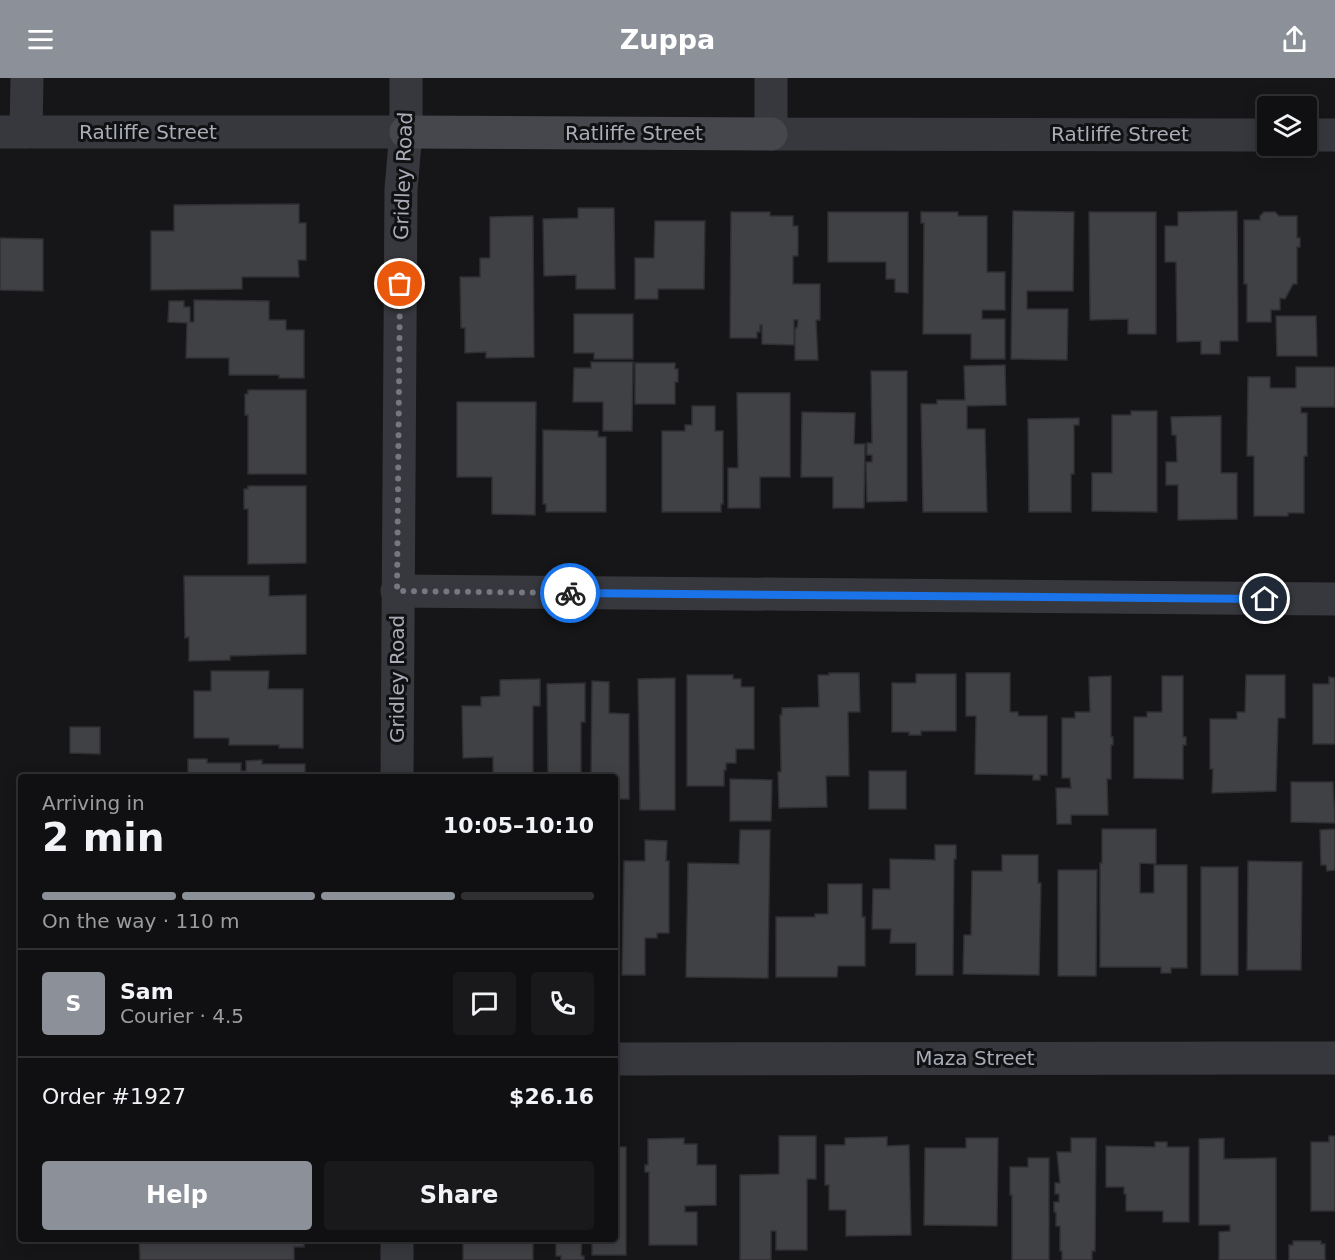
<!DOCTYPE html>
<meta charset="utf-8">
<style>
body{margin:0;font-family:"DejaVu Sans",sans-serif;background:#19191b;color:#f1f3f6;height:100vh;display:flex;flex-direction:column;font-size:22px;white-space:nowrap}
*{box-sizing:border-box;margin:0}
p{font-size:20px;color:#9c9d9f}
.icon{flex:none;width:33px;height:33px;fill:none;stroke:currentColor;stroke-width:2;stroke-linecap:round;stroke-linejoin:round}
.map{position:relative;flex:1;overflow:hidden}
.panel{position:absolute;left:18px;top:696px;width:600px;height:468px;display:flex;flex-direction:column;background:#101012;border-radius:6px;box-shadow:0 3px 15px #0003,0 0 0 2px #303032}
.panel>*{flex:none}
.fabs{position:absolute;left:1257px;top:18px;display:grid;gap:12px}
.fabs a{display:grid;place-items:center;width:60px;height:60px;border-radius:6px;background:#101012;box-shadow:0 3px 15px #0003,0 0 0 2px #303032;font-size:30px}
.pin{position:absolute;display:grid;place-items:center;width:51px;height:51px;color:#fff;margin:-26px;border:3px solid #fff;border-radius:50%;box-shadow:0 2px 6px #0007}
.courier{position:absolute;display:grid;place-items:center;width:60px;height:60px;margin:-30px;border:4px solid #1a73e8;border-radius:50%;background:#fff;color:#222;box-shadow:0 2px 8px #0007}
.overview em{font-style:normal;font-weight:700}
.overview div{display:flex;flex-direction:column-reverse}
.overview{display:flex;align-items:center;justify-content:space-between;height:102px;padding:0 24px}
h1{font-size:39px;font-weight:700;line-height:45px}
.bar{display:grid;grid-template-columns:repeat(4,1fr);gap:9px 6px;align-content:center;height:72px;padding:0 24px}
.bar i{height:8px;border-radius:4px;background:#303032}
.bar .on{background:#8c9099}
.bar p{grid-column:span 4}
.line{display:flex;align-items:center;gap:15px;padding:0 24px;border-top:2px solid #303032}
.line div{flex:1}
.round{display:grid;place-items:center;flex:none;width:63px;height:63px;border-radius:6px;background:#19191b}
.primary-button{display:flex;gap:12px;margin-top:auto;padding:12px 24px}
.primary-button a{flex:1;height:69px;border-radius:6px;background:#8c9099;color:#fff;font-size:24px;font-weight:700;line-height:69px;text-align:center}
.primary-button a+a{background:#19191b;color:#f1f3f6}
header{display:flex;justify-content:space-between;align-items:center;height:78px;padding:0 24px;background:#8c9099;color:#fff;font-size:27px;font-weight:700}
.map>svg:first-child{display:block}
.building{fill:#404145;stroke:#303034;stroke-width:1.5}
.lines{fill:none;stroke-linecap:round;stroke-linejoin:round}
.street{stroke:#37383d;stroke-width:33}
.secondary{stroke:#45474d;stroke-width:33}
.done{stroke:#757880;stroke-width:6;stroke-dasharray:0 10.8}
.route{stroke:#1a73e8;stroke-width:8}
.labels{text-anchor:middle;stroke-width:6;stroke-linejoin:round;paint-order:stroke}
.street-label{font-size:20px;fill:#a8adb8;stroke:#111113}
</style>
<header><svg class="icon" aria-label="menu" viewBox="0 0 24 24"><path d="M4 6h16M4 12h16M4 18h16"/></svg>Zuppa<svg class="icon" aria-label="share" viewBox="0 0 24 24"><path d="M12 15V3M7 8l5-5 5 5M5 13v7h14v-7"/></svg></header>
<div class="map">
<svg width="1335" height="1182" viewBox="0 0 1335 1182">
<rect width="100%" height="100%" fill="#161618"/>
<!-- building -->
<g class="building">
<path d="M299 126V145H306V182H298L299 199H242V211L151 212V153H174V127Z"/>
<path d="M578 130H614L615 211H576V197L544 198 543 141 578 140Z"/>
<path d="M1013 133 1074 134 1073 213H1027V231H1068L1067 282 1011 281Z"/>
<path d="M1237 133 1238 263H1220V276H1201V263L1177 264 1176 184H1165V148H1178V134Z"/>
<path d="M731 134H770V138H793V148H798V178H793V206H820V242H816L818 282H795V250H797L798 242H794V267L762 266V247H760V254H757V260H730Z"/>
<path d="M828 134H908V215L895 214V201H886V184H828Z"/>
<path d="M921 134H958V138H987V194H1005V232H982V241H1005V281H971V256H923L924 145H921Z"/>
<path d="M1089 134H1156V256H1128V241L1090 242Z"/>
<path d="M1264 134H1275L1279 138H1297V160H1300V169H1297V206H1293L1285 221 1280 220V232H1271V244H1247V206H1244V142H1260V138Z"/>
<path d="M533 138 534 279 486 280V274L465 275V250H461L460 199H480V180H490V139Z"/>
<path d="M655 143H705L704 211H658V221H635V180H654Z"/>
<path d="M0 160 43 161V213L0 212Z"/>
<path d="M194 222 269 223V242H286V252H304V300H279V297H229V280H186L187 245 168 244 169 223H184V229H190V244H194Z"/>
<path d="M574 236H633V281H594V275H574Z"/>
<path d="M1276 238H1316L1317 278H1277Z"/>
<path d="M591 284H633L632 353H603V324H573L574 290H591Z"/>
<path d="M635 285H675V291H678V304H675V326H635Z"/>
<path d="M1005 287 1006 327 967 328V351H985L987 434H923L921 326H937V322H965L964 288Z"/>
<path d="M1296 289H1335V329H1301V335H1307V378H1304V435H1288V438H1254V378H1247L1248 299H1270V310H1296Z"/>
<path d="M871 293H907V423L867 424 866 384H872V377H867V365H872Z"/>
<path d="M248 312H306V396H248V337H245V316H248Z"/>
<path d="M737 315H790V399H760V430H728V390H738Z"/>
<path d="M457 324H536L535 437 492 436V399H457Z"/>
<path d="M692 328H715V353H723V426H721V434H662V353H685V347H692Z"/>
<path d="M1131 333H1157V434L1092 433V395H1112V337H1131Z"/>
<path d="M802 334 855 335 854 366H865L864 430H833V399H801Z"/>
<path d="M1221 338V395H1237V441L1178 442V407H1166V384H1177L1176 357H1172L1171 339Z"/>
<path d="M1079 340V347H1074V396H1071V434H1029L1028 341Z"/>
<path d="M543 352 598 353V359H606V434H546V426H543Z"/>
<path d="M248 408H306V485L248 486V431H244V411H248Z"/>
<path d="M184 498H269V518L306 517V576L230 578V582L189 583V559L185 560Z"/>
<path d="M211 593H269L268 611H303V670H279V667H229V660H194V613H211Z"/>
<path d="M829 595H859L860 634H848L849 698H826L827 729 779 730 778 694H781L780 637H782V630L819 629 818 597H829Z"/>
<path d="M966 595H1010V634H1018V638H1047V697H1040V702H1033V697L975 696 976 638H966Z"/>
<path d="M916 596H956V653H921V657H909V654H892V605H916Z"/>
<path d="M687 597H733V601H741V609H754V671H736V685H726V692H724V708H687Z"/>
<path d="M1246 597H1285V640H1278L1276 713 1212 715 1213 691H1210V641H1237V634H1245Z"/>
<path d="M1111 598V659H1113V667H1111V701H1107L1108 737H1071V746H1057L1056 710H1071L1070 700H1062V640H1075V634H1090L1089 599Z"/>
<path d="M1162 598H1183V659H1186V667H1183V701L1134 700V639H1147V634H1162Z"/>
<path d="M1329 599 1335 600V666H1313V606H1329Z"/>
<path d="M675 600V732H640L638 601Z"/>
<path d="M540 601V628H533V697L493 698V679L463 680 462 628H481V619L500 618V602Z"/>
<path d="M592 603 609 604V635L629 636V721H615V699H591Z"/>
<path d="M585 605V644H581V699H548L547 606Z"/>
<path d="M70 649H100V676L70 675Z"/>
<path d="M188 681H207V685H241V693H246V683L262 682V686H305V699H188Z"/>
<rect x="869" y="693" width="37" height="38"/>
<path d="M730 701 772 702 771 743H730Z"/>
<path d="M1291 704H1333L1335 745 1291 744Z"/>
<path d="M1102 751H1156V786L1140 785V815H1154V787H1187V890H1171V895H1161V889H1100V785H1102Z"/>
<path d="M1335 751V792L1327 793 1326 787H1321L1320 752Z"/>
<path d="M740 752H770L768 900 686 899 688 785 739 786Z"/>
<path d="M645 762 667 763 666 783H669V855H657V860H645V897H622L624 783H645Z"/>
<path d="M935 767H956V781H954L953 897H916V865H890L891 851H872L873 811H890V781L935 782Z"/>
<path d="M1002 777H1038V805H1041L1039 897 963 896 964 857H971L972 793H1002Z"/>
<path d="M1248 783 1302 784 1301 892H1247Z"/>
<rect x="1201" y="789" width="37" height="108"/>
<path d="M1058 792H1097L1096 898H1058Z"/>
<path d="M828 806H862V839H865V888H838L837 899H776V839H815V836H828Z"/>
<path d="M779 1058H816V1101H807V1172H776V1153H771V1182H740V1097L779 1096Z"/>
<path d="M1329 1058H1335V1133H1311V1064H1329Z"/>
<path d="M887 1059V1068L909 1067 911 1157 846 1158V1132H829V1107H825V1067H845V1060Z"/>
<path d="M684 1060V1066H697V1087H716V1127L685 1128V1134H697V1167H649V1094H645V1087H648V1061Z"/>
<path d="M966 1060H998L997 1148 924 1147 925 1070H966Z"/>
<path d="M1071 1060H1096L1095 1173H1092V1182H1062V1173H1060V1148H1056V1134H1054V1124H1059V1116H1055V1105H1060L1057 1074H1071Z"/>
<path d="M1224 1060V1081L1276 1080V1182H1219V1154L1230 1153V1147H1199V1061Z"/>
<path d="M1155 1064H1167V1069H1189V1144H1163V1133H1126V1116H1124V1109H1106V1068L1155 1069Z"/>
<path d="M615 1069H626V1177H592V1161H615Z"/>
<path d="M1028 1080H1049V1182H1012V1117H1010V1089H1028Z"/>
<path d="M139 1161H304V1169H294V1182H140Z"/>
<rect x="463" y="1161" width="70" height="21"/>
<path d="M542 1161H582L581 1178H584V1182H561V1178H556V1164H542Z"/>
<path d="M1293 1163H1321V1166H1325V1182H1289V1167H1293Z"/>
</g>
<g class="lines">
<!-- street -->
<g class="street">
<path d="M771 0V56L1268 57"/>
<path d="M0 54H406"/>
<path d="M26 54 27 0"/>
<path d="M1306 57H1335"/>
<path d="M397 513 1335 521"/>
<path d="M397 699 401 111 406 54V0"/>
<path d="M615 981 1335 980"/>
<path d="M397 1182V1161"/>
</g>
<!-- secondary -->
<path class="secondary" d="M406 54 771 56"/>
</g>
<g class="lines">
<!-- done -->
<path class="done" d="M400 206 397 513 570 515"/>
<!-- route -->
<path class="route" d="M570 515 1265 521"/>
</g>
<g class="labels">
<!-- street labels -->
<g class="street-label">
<text x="148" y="61">Ratliffe Street</text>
<text x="634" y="62">Ratliffe Street</text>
<text x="1120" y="63">Ratliffe Street</text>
<text transform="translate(403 98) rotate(-88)" y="7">Gridley Road</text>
<text transform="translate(397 601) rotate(-90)" y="7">Gridley Road</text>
<text x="975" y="987">Maza Street</text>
</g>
</g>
</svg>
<div class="fabs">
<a><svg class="icon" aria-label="layers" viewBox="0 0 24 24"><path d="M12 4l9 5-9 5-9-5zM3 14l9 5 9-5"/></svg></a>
</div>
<div class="pin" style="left:400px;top:206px;background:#ea580c"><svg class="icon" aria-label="bag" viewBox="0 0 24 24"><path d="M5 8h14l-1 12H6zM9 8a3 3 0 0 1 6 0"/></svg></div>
<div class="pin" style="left:1265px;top:521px;background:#1f2937"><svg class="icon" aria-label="home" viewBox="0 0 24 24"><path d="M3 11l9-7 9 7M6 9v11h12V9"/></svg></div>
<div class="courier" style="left:570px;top:515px"><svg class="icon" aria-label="bike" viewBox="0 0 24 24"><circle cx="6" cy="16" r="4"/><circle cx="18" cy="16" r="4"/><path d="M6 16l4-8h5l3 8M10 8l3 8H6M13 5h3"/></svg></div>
<section class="panel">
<div class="overview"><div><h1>2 min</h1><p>Arriving in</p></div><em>10:05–10:10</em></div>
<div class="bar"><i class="on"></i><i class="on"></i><i class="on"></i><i></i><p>On the way · 110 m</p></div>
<div class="line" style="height:108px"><b class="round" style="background:#8c9099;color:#fff">S</b><div><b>Sam</b><p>Courier · 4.5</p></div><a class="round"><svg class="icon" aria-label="chat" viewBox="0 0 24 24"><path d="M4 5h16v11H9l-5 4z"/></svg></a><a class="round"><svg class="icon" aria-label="phone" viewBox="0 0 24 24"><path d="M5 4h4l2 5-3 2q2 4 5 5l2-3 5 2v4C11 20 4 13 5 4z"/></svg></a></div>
<div class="line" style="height:78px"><div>Order #1927</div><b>$26.16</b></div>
<div class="primary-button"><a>Help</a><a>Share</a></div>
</section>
</div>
